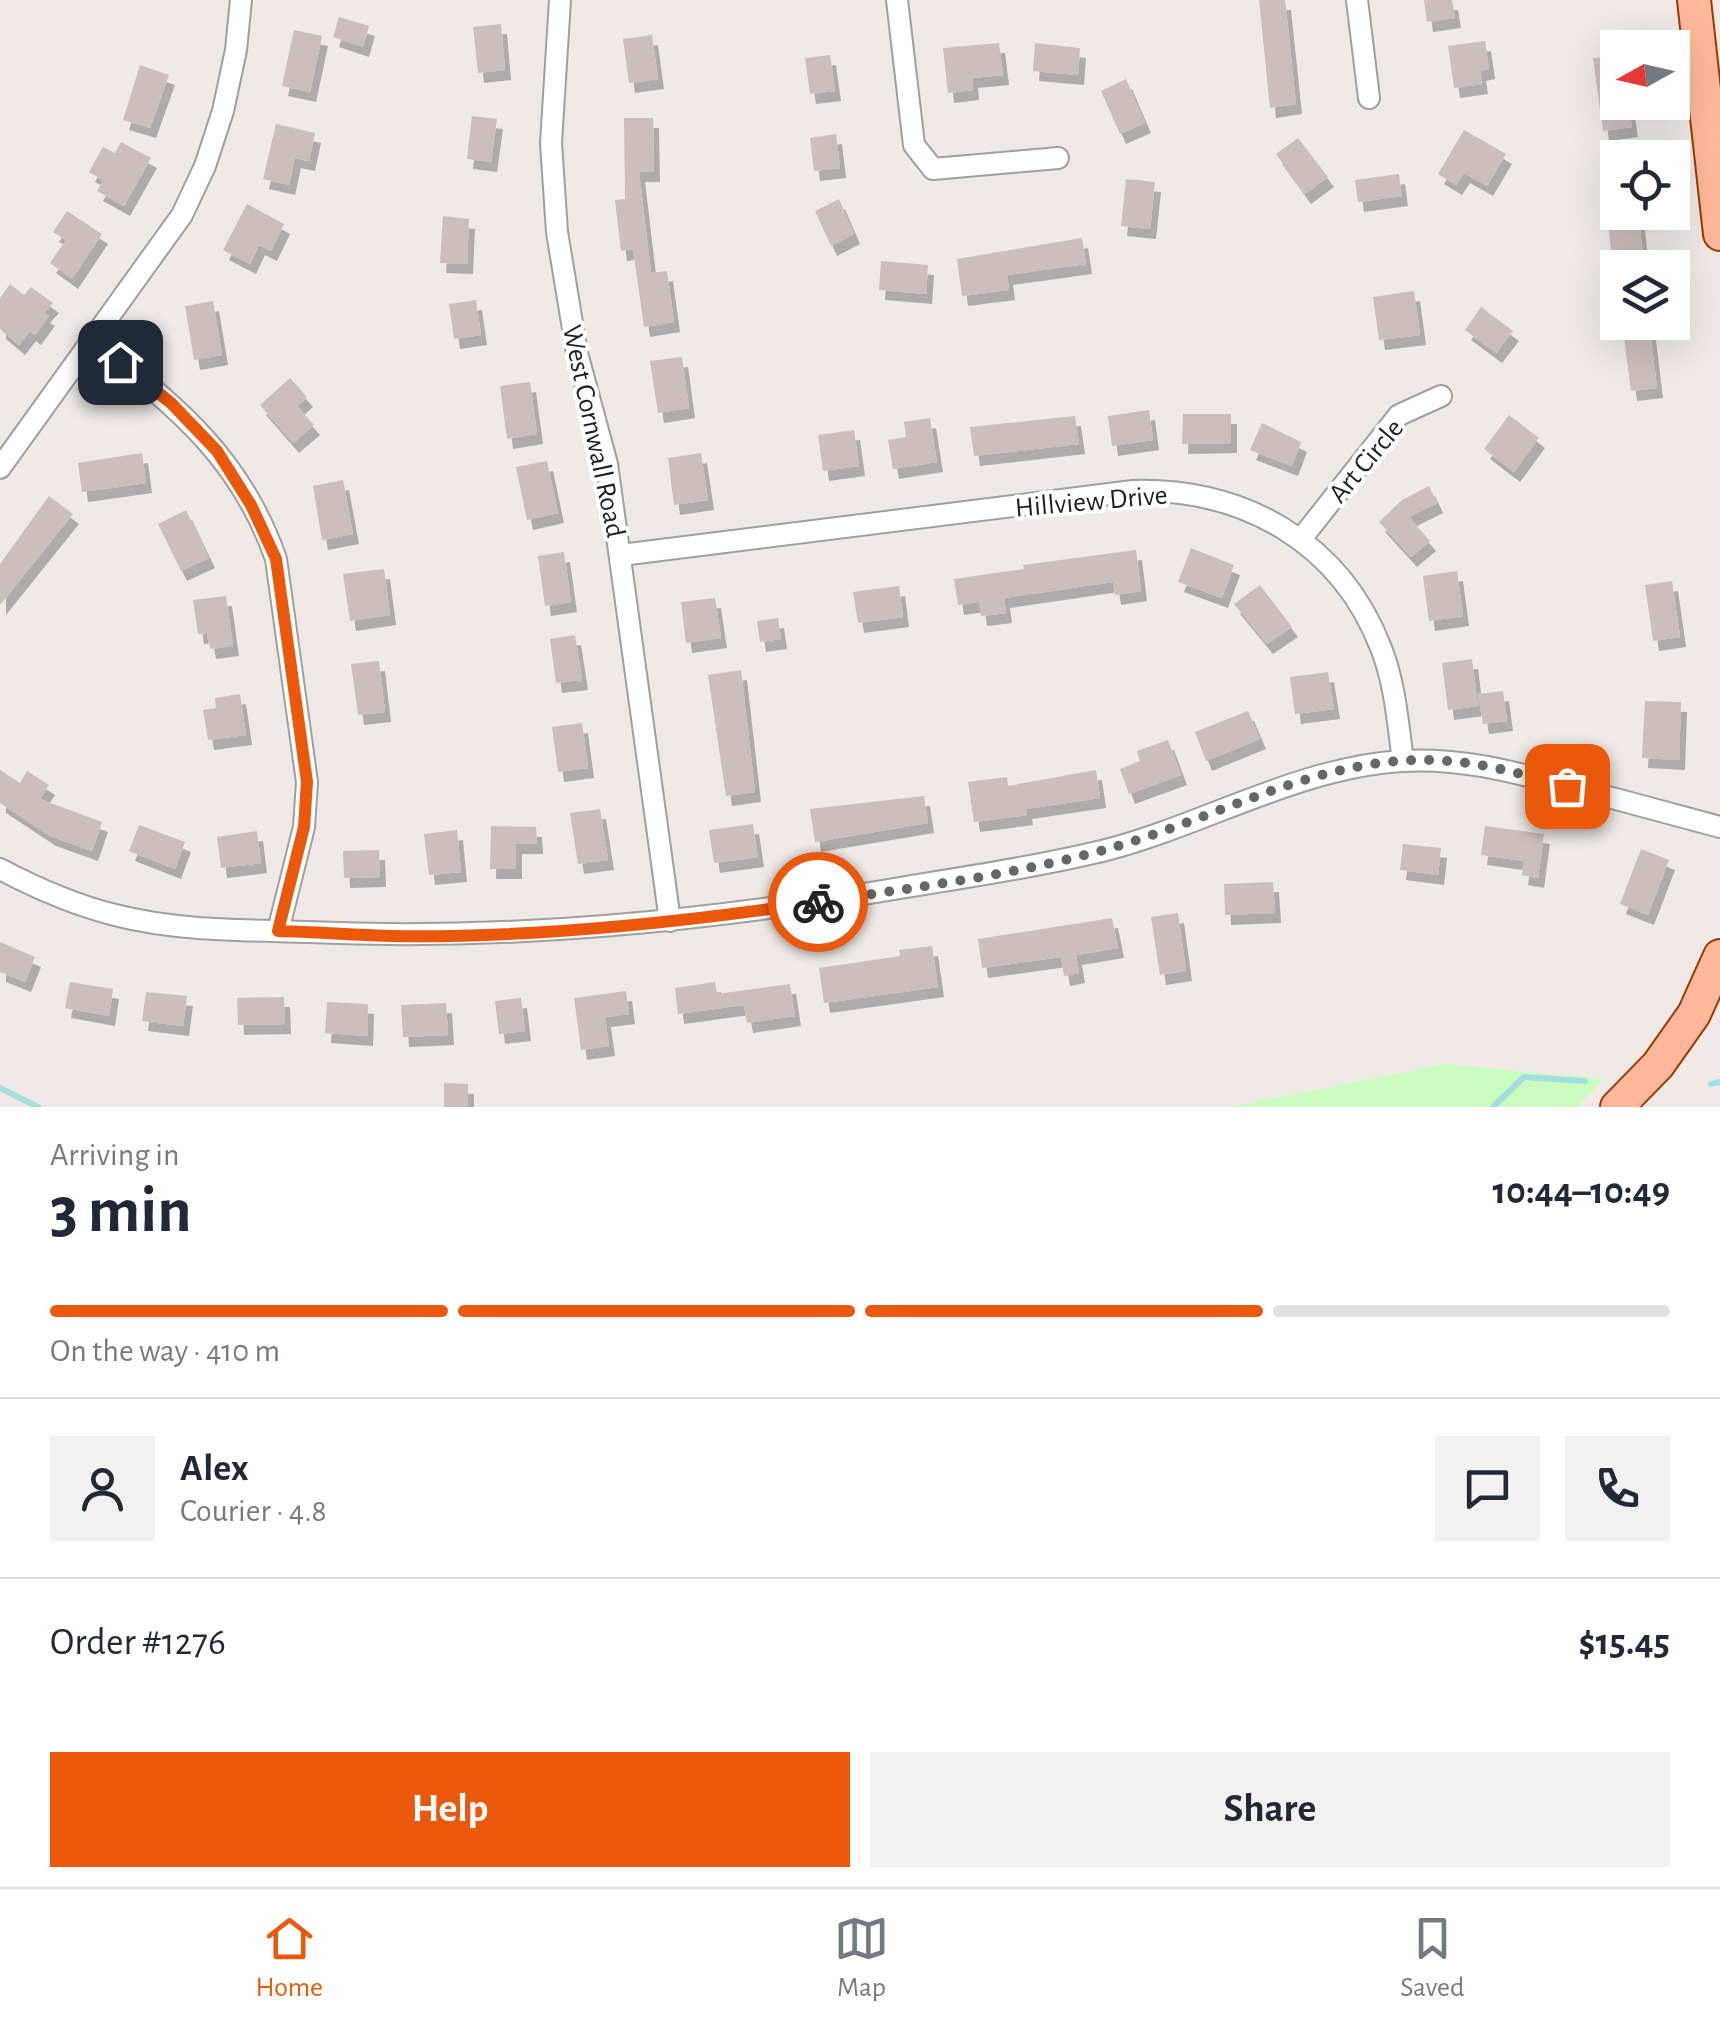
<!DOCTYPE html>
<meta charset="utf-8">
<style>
body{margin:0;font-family:"Alegreya Sans",sans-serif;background:#f2f2f3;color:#1f2937;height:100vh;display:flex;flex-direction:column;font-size:38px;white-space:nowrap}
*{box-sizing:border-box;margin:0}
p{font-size:32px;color:#747a83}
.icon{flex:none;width:55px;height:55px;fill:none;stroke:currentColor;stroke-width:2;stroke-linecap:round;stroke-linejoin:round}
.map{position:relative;height:1107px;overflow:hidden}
.drawer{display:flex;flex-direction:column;background:#fff;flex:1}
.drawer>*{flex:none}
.needle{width:65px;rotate:262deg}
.buttons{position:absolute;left:1600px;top:30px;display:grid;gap:20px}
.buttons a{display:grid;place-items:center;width:90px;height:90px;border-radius:0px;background:#fff;box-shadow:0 10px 40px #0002;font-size:50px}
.pin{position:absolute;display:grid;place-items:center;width:85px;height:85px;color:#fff;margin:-42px;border-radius:20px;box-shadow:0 5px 15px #0006}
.courier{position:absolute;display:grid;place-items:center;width:100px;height:100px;margin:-50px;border:8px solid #ea580c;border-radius:50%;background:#fff;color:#222;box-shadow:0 2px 12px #0007}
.overview em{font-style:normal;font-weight:700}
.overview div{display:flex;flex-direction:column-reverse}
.overview{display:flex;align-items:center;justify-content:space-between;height:170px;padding:0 50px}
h1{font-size:65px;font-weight:700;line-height:75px}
.bar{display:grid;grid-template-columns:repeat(4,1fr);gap:15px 10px;align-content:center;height:120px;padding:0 50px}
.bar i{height:12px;border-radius:8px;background:#e0e1e3}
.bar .current{background:#ea580c}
.bar p{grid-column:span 4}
.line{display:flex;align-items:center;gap:25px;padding:0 50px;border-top:2px solid #e0e1e3}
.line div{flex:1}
.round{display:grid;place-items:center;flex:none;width:105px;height:105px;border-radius:0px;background:#f2f2f3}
.cta{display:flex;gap:20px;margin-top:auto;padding:20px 50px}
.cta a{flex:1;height:115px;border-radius:0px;background:#ea580c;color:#fff;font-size:40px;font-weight:700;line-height:115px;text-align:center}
.cta a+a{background:#f2f2f3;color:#1f2937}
.menu{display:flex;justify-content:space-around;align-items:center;height:140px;border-top:2px solid #e0e1e3;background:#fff;font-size:28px;color:#747a83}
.menu a{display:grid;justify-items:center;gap:5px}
.menu .current{color:#ea580c}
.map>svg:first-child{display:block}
.park{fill:#cbfcc0}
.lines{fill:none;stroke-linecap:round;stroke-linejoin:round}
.stream{stroke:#a3e0dd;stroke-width:6}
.building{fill:#ccbebb;filter:url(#shadow)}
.street-casing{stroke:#a0a0a0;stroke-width:24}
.primary-casing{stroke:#9a3c00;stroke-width:36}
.street{stroke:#fff;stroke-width:20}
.primary{stroke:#ffb89b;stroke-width:32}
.done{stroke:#686664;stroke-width:10;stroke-dasharray:0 18}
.route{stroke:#ea580c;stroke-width:12}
.labels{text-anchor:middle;stroke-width:8;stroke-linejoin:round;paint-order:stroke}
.street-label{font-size:28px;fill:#1f1f1f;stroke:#fff}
</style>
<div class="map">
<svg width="1720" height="1107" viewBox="0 0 1720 1107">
<defs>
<filter id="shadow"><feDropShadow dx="6" dy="10" stdDeviation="0" flood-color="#0004"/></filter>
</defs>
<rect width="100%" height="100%" fill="#f0e9e5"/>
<!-- park -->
<path class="park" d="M1445 1064 1604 1079 1577 1107H1230Z"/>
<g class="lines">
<!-- stream -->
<g class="stream">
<path d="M1711 1084 1720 1082"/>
<path d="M0 1088 38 1107"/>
<path d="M1493 1107 1524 1077 1585 1081"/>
</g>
</g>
<!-- building -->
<g class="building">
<path d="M1259 0H1285L1296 104 1270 108Z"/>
<path d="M1424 0H1452L1455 18 1427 22Z"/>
<path d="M339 17 369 26 363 47 333 37Z"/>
<path d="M501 24 505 70 478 73 473 27Z"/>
<path d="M294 30 322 36 310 92 282 86Z"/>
<path d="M652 35 658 79 629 83 623 39Z"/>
<path d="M1485 41 1489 69 1480 71 1482 84 1454 88 1448 46Z"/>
<path d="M999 43 1003 75 972 78 973 90 948 93 943 48Z"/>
<path d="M1035 43 1080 48 1078 75 1033 71Z"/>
<path d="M830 55 835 91 810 94 805 58Z"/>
<path d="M1618 55V102H1628L1632 127 1603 131 1593 58Z"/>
<path d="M140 65 169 75 150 128 123 120Z"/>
<path d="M1126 79 1145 123 1120 134 1101 91Z"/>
<path d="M472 116 497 119 491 162 467 159Z"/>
<path d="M624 118H653L654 172H639L651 273 667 271 674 322 644 327 633 249 621 251 615 200 625 199Z"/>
<path d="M276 124 315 133 309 161 295 158 289 185 263 179Z"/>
<path d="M1464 130 1506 154 1487 186 1464 173 1456 185 1438 174Z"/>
<path d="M836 134 840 168 814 171 810 138Z"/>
<path d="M1298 138 1328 177 1305 194 1276 154Z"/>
<path d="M121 142 151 158 124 206 97 191 103 180 89 172 103 147 115 153Z"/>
<path d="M1399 174 1402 196 1358 202 1355 180Z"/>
<path d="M1126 179 1155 182 1150 229 1121 226Z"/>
<path d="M839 199 854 234 831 246 815 211Z"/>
<path d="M247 204 284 224 271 251 259 245 250 264 223 250Z"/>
<path d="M67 211 102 234 72 279 50 263 66 240 53 232Z"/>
<path d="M1607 212H1638L1643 256 1612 260Z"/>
<path d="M443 216 469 219 467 264 440 263Z"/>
<path d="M1082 238 1086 264 1007 275 1009 290 962 296 957 259Z"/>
<path d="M881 261 928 265 926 294 879 290Z"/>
<path d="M10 284 24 295 31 287 53 303 44 313 49 316 35 335 30 331 19 345 0 329V298Z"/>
<path d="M1414 291 1420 335 1379 340 1373 297Z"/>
<path d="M476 300 481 335 454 339 449 304Z"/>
<path d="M213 301 222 355 194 360 185 306Z"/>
<path d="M1481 307 1513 331 1496 353 1465 330Z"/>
<path d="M1622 322H1649L1657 388 1631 391Z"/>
<path d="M682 357 689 408 658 413 650 361Z"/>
<path d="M290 378 307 397 297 406 314 425 293 443 260 405Z"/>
<path d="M530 382 537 434 507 439 500 386Z"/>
<path d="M1149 410 1153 440 1112 446 1108 416Z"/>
<path d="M1183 414H1231V443L1182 444Z"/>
<path d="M1509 415 1539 438 1514 472 1484 449Z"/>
<path d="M1075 416 1079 444 974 456 970 427Z"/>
<path d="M930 418 937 462 893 469 888 440 906 437 904 422Z"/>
<path d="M1262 423 1301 442 1292 466 1250 450Z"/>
<path d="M854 430 859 466 823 471 818 435Z"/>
<path d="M142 453 146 483 82 492 78 463Z"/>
<path d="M701 453 708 500 674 505 668 458Z"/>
<path d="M547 461 558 513 527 520 516 467Z"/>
<path d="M343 480 353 534 322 540 313 486Z"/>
<path d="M1429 486 1437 503 1409 517 1430 541 1411 557 1379 522 1402 500Z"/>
<path d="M49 496 73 514 0 605V564Z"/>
<path d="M186 510 209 558 181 571 158 524Z"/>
<path d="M1191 548 1234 565 1222 598 1178 582Z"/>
<path d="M1136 550 1141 591 1115 595 1113 582 1004 598 1006 613 981 616 979 602 958 605 954 579 1024 569 1023 565Z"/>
<path d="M564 552 571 602 545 606 538 556Z"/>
<path d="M384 569 390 615 350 621 343 574Z"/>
<path d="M1457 571 1463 616 1429 621 1423 576Z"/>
<path d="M1672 581 1680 637 1653 641 1645 585Z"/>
<path d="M1260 585 1292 627 1267 644 1234 604Z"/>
<path d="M899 586 903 617 858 623 853 592Z"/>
<path d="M226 596 233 646 210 649 207 633 198 634 193 600Z"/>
<path d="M715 598 721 638 686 643 681 602Z"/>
<path d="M778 618 781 639 760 642 757 621Z"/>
<path d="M575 635 582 680 556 683 550 639Z"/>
<path d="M1472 659 1478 706 1448 710 1442 663Z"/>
<path d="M379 661 385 712 358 715 351 664Z"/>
<path d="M741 670 755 792 726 796 708 675Z"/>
<path d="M1328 672 1334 709 1295 714 1290 677Z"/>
<path d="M1503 691 1507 721 1483 724 1478 694Z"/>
<path d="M240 694 246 735 208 740 203 710 216 708 215 698Z"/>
<path d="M1645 701 1681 702 1679 760 1642 758Z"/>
<path d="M1248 711 1260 739 1206 761 1195 732Z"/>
<path d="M582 723 588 768 558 772 552 727Z"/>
<path d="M1168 740 1181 775 1129 794 1120 769 1140 761 1137 751Z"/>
<path d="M0 770 20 783 27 771 49 785 40 799 102 822 92 851 50 836 0 803Z"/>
<path d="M1096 770 1100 798 1026 809 1027 815 974 822 968 782 1007 777 1008 786Z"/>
<path d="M924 796 928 823 815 842 810 809Z"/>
<path d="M600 809 608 860 578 864 570 813Z"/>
<path d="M753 824 758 857 714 863 709 830Z"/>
<path d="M139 825 185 842 175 869 129 851Z"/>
<path d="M491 826 536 827 537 844H516V869H490Z"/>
<path d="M1485 826 1544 834 1538 878 1522 875 1524 861 1481 855Z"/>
<path d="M457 830 461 872 429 875 424 834Z"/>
<path d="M257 831 261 863 221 868 217 837Z"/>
<path d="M1403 844 1441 848 1438 875 1400 870Z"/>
<path d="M1641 849 1669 860 1648 915 1620 904Z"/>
<path d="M379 850 380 877 344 878 343 851Z"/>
<path d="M1273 882 1275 913 1225 915 1224 884Z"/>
<path d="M1178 913 1186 971 1160 975 1151 917Z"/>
<path d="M1112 918 1118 948 1076 955 1079 973 1064 976 1061 957 982 968 978 939Z"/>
<path d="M0 942 35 957 25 982 0 972Z"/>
<path d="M932 946 938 987 824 1003 819 968 900 956 899 950Z"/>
<path d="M70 982 113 989 109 1016 65 1008Z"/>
<path d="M715 982 717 994 790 984 795 1016 747 1023 744 1005 678 1014 675 988Z"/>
<path d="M626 991 629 1014 605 1017 609 1046 581 1050 574 998Z"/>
<path d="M146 992 187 996 183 1026 142 1021Z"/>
<path d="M284 997 285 1024 238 1025 237 998Z"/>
<path d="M521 998 525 1031 499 1034 495 1001Z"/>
<path d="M327 1002 368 1004 367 1036 325 1033Z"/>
<path d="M446 1003 448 1035 403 1037 401 1005Z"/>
<path d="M444 1083 468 1084V1107H444Z"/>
</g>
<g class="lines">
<defs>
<g id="street">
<path d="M560 0 551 143 557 232 577 353 607 464 670 921"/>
<path d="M897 0 914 145 933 169 1058 158"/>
<path d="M1357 0 1369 98"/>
<path d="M94 341C176 407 240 456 276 559L307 782 304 827 278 931"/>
<path d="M0 468 182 215 205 166 223 111 236 50 241 0"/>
<path d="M1301 539 1399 415 1441 396"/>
<path d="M621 555 1133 491C1244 488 1340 542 1381 648 1395 683 1398 724 1403 761"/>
<path d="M0 869C36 888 75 905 115 915 177 931 244 930 308 932 509 941 708 921 906 887 973 876 1040 866 1106 850 1206 824 1297 768 1401 761 1462 757 1517 773 1575 788 1623 801 1672 814 1720 827"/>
</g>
<g id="primary">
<path d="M1694 0 1720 234"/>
<path d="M1617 1107 1658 1065 1694 1014 1720 956"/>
</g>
</defs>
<!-- street casing -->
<use href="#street" class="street-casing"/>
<!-- primary casing -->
<use href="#primary" class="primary-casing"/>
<!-- street -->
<use href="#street" class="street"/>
<!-- primary -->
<use href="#primary" class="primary"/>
</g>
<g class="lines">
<!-- done -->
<path class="done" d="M818 902C912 888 1021 874 1111 848 1222 817 1329 751 1448 761 1489 764 1528 776 1567 786"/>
<!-- route -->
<path class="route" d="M120 362 171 403 217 451 251 505 276 559 307 782 304 827 278 931C316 932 355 935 393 936 535 938 678 923 818 902"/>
</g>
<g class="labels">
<!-- street labels -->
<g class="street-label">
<text transform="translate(595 431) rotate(78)" y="10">West Cornwall Road</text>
<text transform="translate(1365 460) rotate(-50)" y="10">Art Circle</text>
<text transform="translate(1091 500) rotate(-5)" y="10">Hillview Drive</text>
</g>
</g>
</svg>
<div class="buttons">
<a><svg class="needle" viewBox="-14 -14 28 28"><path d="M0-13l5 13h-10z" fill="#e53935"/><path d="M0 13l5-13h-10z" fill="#747a83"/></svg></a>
<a><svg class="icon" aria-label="locate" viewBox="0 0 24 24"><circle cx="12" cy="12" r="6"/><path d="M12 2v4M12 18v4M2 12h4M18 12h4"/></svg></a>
<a><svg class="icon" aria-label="layers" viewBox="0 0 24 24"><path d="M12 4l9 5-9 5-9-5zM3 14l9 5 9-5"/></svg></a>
</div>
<div class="pin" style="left:1567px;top:786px;background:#ea580c"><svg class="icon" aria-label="bag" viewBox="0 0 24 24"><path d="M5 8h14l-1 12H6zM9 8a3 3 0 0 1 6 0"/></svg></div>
<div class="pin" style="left:120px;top:362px;background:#1f2937"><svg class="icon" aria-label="home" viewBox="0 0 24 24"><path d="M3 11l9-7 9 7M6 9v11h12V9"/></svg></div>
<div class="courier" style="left:818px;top:902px"><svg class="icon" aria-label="bike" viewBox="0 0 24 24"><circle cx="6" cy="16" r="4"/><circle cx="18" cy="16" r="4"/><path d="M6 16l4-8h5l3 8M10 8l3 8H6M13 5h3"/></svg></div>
</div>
<section class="drawer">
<div class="overview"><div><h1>3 min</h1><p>Arriving in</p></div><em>10:44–10:49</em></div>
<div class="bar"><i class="current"></i><i class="current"></i><i class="current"></i><i></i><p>On the way · 410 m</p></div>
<div class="line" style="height:180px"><a class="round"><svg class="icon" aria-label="person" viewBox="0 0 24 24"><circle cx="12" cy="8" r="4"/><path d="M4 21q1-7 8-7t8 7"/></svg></a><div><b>Alex</b><p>Courier · 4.8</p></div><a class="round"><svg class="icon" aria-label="chat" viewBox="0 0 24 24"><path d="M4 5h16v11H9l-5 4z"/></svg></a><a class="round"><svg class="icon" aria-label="phone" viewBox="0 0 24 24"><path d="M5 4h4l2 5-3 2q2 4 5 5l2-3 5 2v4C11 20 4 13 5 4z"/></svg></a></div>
<div class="line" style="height:130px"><div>Order #1276</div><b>$15.45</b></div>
<div class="cta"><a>Help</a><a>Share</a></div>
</section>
<nav class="menu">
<a class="current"><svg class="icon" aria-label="home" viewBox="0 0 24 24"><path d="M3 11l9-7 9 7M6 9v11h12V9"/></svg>Home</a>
<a><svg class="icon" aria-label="map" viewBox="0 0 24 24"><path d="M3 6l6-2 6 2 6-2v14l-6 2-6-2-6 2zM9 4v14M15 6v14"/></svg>Map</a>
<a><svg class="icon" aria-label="saved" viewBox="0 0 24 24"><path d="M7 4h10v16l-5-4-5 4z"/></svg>Saved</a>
</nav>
